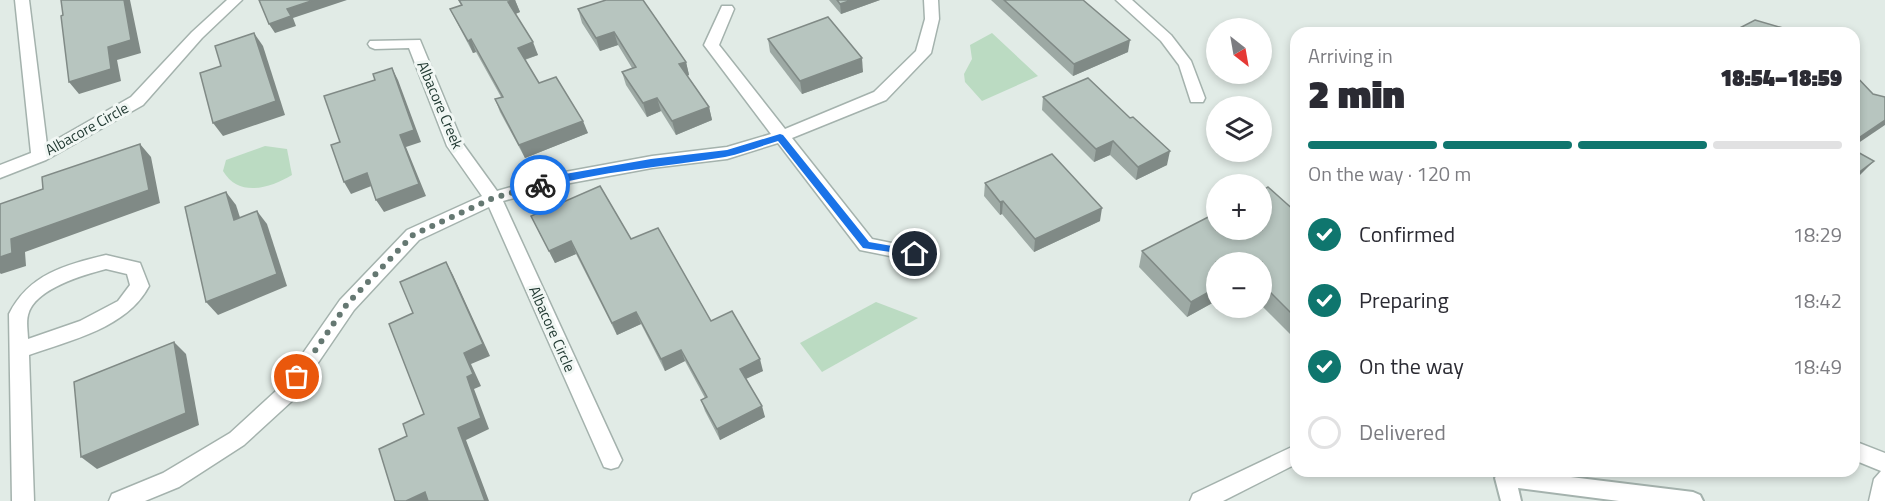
<!DOCTYPE html>
<meta charset="utf-8">
<style>
body{margin:0;font-family:"Titillium Web",sans-serif;background:#f2f2f3;color:#2b2b33;height:100vh;display:flex;flex-direction:column;font-size:22px;white-space:nowrap}
*{box-sizing:border-box;margin:0}
p{font-size:20px;color:#7c7c81}
.icon{flex:none;width:33px;height:33px;fill:none;stroke:currentColor;stroke-width:2;stroke-linecap:round;stroke-linejoin:round}
.map{position:relative;flex:1;overflow:hidden}
.sheet{position:absolute;left:1290px;top:27px;width:570px;height:450px;display:flex;flex-direction:column;background:#fff;border-radius:18px;box-shadow:0 3px 9px #0003}
.sheet>*{flex:none}
.needle{width:39px;rotate:149deg}
.buttons{position:absolute;left:1206px;top:18px;display:grid;gap:12px}
.buttons a{display:grid;place-items:center;width:66px;height:66px;border-radius:50%;background:#fff;box-shadow:0 3px 9px #0003;font-size:30px}
.pin{position:absolute;display:grid;place-items:center;width:51px;height:51px;color:#fff;margin:-26px;border:3px solid #fff;border-radius:50%;box-shadow:0 2px 6px #0007}
.courier{position:absolute;display:grid;place-items:center;width:60px;height:60px;margin:-30px;border:4px solid #1a73e8;border-radius:50%;background:#fff;color:#222;box-shadow:0 2px 8px #0007}
.summary em{font-style:normal;font-weight:800}
.summary div{display:flex;flex-direction:column-reverse}
.summary{display:flex;align-items:center;justify-content:space-between;height:102px;padding:0 18px}
h1{font-size:39px;font-weight:800;line-height:45px}
.bar{display:grid;grid-template-columns:repeat(4,1fr);gap:9px 6px;align-content:center;height:72px;padding:0 18px}
.bar i{height:8px;border-radius:4px;background:#e1e1e2}
.bar .current{background:#0f766e}
.bar p{grid-column:span 4}
ol{padding:0 18px;list-style:none}
li{display:flex;align-items:center;gap:18px;height:66px}
li p{margin-inline-start:auto}
li .icon{padding:6px;border-radius:50%;background:#0f766e;color:#fff;stroke-width:4}
li:last-child{color:#7c7c81}
li i{width:33px;height:33px;border:3px solid #e1e1e2;border-radius:50%}
.map>svg:first-child{display:block}
.green{fill:#bbdbc2}
.lines{fill:none;stroke-linecap:round;stroke-linejoin:round}
.service-casing{stroke:#a4b2ad;stroke-width:4}
.minor-casing{stroke:#a4b2ad;stroke-width:3}
.service{fill:#fff;fill-rule:evenodd}
.minor{fill:#fff;fill-rule:evenodd}
.wall{fill:#9da9a4}
.shaded-wall{fill:#808a86}
.building{fill:#b7c5bf;stroke:#808a86;stroke-width:1.5}
.route{fill:#1a73e8}
.done{stroke:#657872;stroke-width:6;stroke-dasharray:0 10.8}
.labels{text-anchor:middle;stroke-width:6;stroke-linejoin:round;paint-order:stroke}
.street-label{font-size:15px;fill:#223a33;stroke:#f1f7f4}
</style>
<div class="map">
<svg width="1885" height="501" viewBox="0 0 1885 501">
<rect width="100%" height="100%" fill="#e1ebe6"/>
<!-- green -->
<g class="green">
<path d="M992 33 1038 76 982 101 965 82 964 74 972 59 970 45Z"/>
<path d="M265 146 287 149 292 175C270 188 239 198 223 171L226 160Z"/>
<path d="M876 302 918 318 822 372 800 343Z"/>
</g>
<g class="lines">
<defs>
<path id="service" d="M1500 471H1521L1693 492 1700 495 1703 501H1619L1518 488 1521 501H1501L1495 478Z"/>
<g id="minor">
<path d="M15 0H29L47 145 131 97 192 32 227 0H242L202 38 143 105 46 160 0 178V165L31 153Z"/>
<path d="M924 0H938L939 19 931 53 886 100 792 138 872 239 921 249 924 254 921 259 915 261 860 250 778 143 727 159 652 168 565 184 503 201 622 460 618 467 611 469 604 467 489 207 419 240 354 310 292 401 244 445 179 487 145 501H109L112 494 163 473 230 433 278 389 340 300 407 230 482 196 447 146 409 48 375 49 370 47 368 44 370 41 420 40 463 144 497 191 565 172 652 156 727 147 771 134 704 45 722 6H732L734 9 719 45 785 129 874 92 916 51 925 19Z"/>
<path d="M1116 0H1132L1171 35 1191 61 1205 98 1203 102H1191L1179 65 1161 41Z"/>
<path d="M106 255 140 263 149 286C127 328 71 340 29 355L34 501H12L9 314C29 274 65 265 106 255ZM106 269 127 274 130 285 118 301 80 321 28 339C28 332 26 322 28 315 34 289 83 275 106 269Z"/>
<path d="M1854 441 1885 453V501H1869L1874 479 1881 471 1854 460Z"/>
<path d="M1296 445V464L1223 501H1190L1193 494Z"/>
</g>
</defs>
<!-- service casing -->
<use href="#service" class="service-casing"/>
<!-- minor casing -->
<use href="#minor" class="minor-casing"/>
<!-- service -->
<use href="#service" class="service"/>
<!-- minor -->
<use href="#minor" class="minor"/>
</g>
<!-- wall -->
<g class="wall">
<path d="M458 0H515L520 12 515 14 538 55 525 60 539 83 588 133 525 158 500 112 495 99 501 97 476 52 473 53 456 21 450 9 461 5Z"/>
<path d="M829 0H880L841 14Z"/>
<path d="M991 0H1083L1128 52 1073 76Z"/>
<path d="M578 9 686 62 689 75 687 76 709 107 712 120 676 135 661 111 647 117 626 85 622 72 632 68 618 45 600 51 582 23Z"/>
<path d="M768 39 863 72 802 94 770 52Z"/>
<path d="M1043 97 1167 165 1136 180 1110 155 1094 162 1042 110Z"/>
<path d="M985 183 1100 221 1034 252 1002 214 1000 215 984 196Z"/>
<path d="M1296 212V340L1262 306V262H1216V301L1187 317 1139 267 1142 251Z"/>
<path d="M531 216 631 239 711 321 763 371 746 379 765 417 720 440 705 411 701 400 705 398 685 361 665 371 641 324 617 335 576 254 555 263Z"/>
</g>
<!-- shaded-wall -->
<g class="shaded-wall">
<path d="M124 0H130L141 53 117 60 121 81 79 94 69 82 108 47Z"/>
<path d="M314 0H347L293 18 296 26 275 33 269 24 287 9Z"/>
<path d="M515 0 520 12 513 15 508 2Z"/>
<path d="M852 0H880L841 14 840 4Z"/>
<path d="M614 32 618 45 600 51 596 38Z"/>
<path d="M254 33 263 46 285 115 223 136 213 123Z"/>
<path d="M471 39 476 52 473 53 468 41Z"/>
<path d="M1130 40 1128 52 1073 76 1074 64Z"/>
<path d="M533 42 538 55 523 60 518 48Z"/>
<path d="M862 58 863 72 802 94 800 81Z"/>
<path d="M686 62 689 75 682 78 679 64Z"/>
<path d="M392 68 398 80 421 142 406 147 426 196 384 212 376 200 400 135Z"/>
<path d="M657 98 661 111 647 117 643 103Z"/>
<path d="M709 107 712 120 676 135 672 121Z"/>
<path d="M1885 120V125L1854 146V141Z"/>
<path d="M583 121 588 133 525 158 519 145Z"/>
<path d="M1113 141 1110 155 1094 162 1096 149Z"/>
<path d="M140 144 151 157 160 203 25 252 26 266 1 274 0 273V257L11 239Z"/>
<path d="M1170 151 1167 165 1136 180 1138 167Z"/>
<path d="M1874 161 1858 177 1854 180V176Z"/>
<path d="M367 173 374 185 351 194 344 182Z"/>
<path d="M226 192 236 205 245 233 234 220Z"/>
<path d="M1003 201 1002 214 1000 215V202Z"/>
<path d="M1102 208 1100 221 1034 252 1035 239Z"/>
<path d="M257 211 267 224 287 286 218 315 206 302Z"/>
<path d="M571 241 576 254 555 263 549 251Z"/>
<path d="M446 262 453 275 490 356 471 364 481 386 474 389 489 429 466 440 489 501H485L458 428 467 377 464 353Z"/>
<path d="M1216 288V301L1187 317 1191 302Z"/>
<path d="M636 312 641 324 617 335 612 323Z"/>
<path d="M174 342 186 354 199 425 97 469 81 457Z"/>
<path d="M681 350 685 361 665 371 661 359Z"/>
<path d="M760 359 763 371 743 380 740 369Z"/>
<path d="M762 406 765 417 720 440 717 429Z"/>
<path d="M425 492 432 501H406Z"/>
</g>
<!-- building -->
<g class="building">
<path d="M61 0H124L131 40 108 47 111 69 69 82 61 16 63 15Z"/>
<path d="M259 0H314L287 9 291 16 269 24Z"/>
<path d="M459 0H515L508 2 533 42 518 48 539 83 556 77 583 121 519 145 495 99 503 97 471 39 468 41 450 9 462 5Z"/>
<path d="M606 0H643L686 62 679 64 709 107 672 121 657 98 643 103 622 72 636 67 614 32 596 38 578 9Z"/>
<path d="M837 0H852L840 4Z"/>
<path d="M1004 0H1083L1130 40 1074 64Z"/>
<path d="M828 17 862 58 800 81 768 39Z"/>
<path d="M1755 20 1800 33H1730Z"/>
<path d="M254 33 276 101 213 123 200 73 221 66 215 46Z"/>
<path d="M392 68 414 130 400 135 419 184 376 200 367 173 344 182 331 145 340 142 324 96 375 80 373 74Z"/>
<path d="M1854 74 1873 94 1885 97V120L1854 141Z"/>
<path d="M1088 78 1130 118 1133 117 1170 151 1138 167 1113 141 1096 149 1043 97Z"/>
<path d="M140 144 149 190 11 239 12 253 0 257V204L43 189 42 177Z"/>
<path d="M1854 150 1874 161 1854 176Z"/>
<path d="M1052 154 1102 208 1035 239 1003 201 1000 202 985 183Z"/>
<path d="M600 186 631 239 658 228 711 321 732 311 760 359 740 369 762 406 717 429 701 400 707 397 681 350 661 359 636 312 612 323 571 241 549 251 531 216Z"/>
<path d="M1268 187 1296 212V318L1262 284V262H1216V288L1191 302 1142 251 1216 213V230H1262V191Z"/>
<path d="M226 192 234 220 257 211 277 274 206 302 185 207Z"/>
<path d="M446 262 483 344 464 353 473 374 467 377 481 418 458 428 485 501H428L425 492 406 501H395L379 449 407 436 403 424 424 414 389 324 413 313 400 282Z"/>
<path d="M174 342 186 413 81 457 74 382Z"/>
</g>
<!-- route -->
<path class="route" d="M780 134 783 135 869 242 915 250 919 254 918 256 863 248 778 141C761 146 743 153 725 157 663 167 601 171 540 188L535 185 565 174 651 159 727 150Z"/>
<g class="lines">
<!-- done -->
<path class="done" d="M297 377 347 304 413 235 493 198 540 185"/>
</g>
<g class="labels">
<!-- street labels -->
<g class="street-label">
<text transform="translate(440 105) rotate(67)" y="5">Albacore Creek</text>
<text transform="translate(87 129) rotate(-29)" y="5">Albacore Circle</text>
<text transform="translate(552 329) rotate(66)" y="5">Albacore Circle</text>
</g>
</g>
</svg>
<div class="buttons">
<a><svg class="needle" viewBox="-14 -14 28 28"><path d="M0-13l5 13h-10z" fill="#e53935"/><path d="M0 13l5-13h-10z" fill="#7c7c81"/></svg></a>
<a><svg class="icon" aria-label="layers" viewBox="0 0 24 24"><path d="M12 4l9 5-9 5-9-5zM3 14l9 5 9-5"/></svg></a>
<a>+</a>
<a>−</a>
</div>
<div class="pin" style="left:297px;top:377px;background:#ea580c"><svg class="icon" aria-label="bag" viewBox="0 0 24 24"><path d="M5 8h14l-1 12H6zM9 8a3 3 0 0 1 6 0"/></svg></div>
<div class="pin" style="left:915px;top:254px;background:#1f2937"><svg class="icon" aria-label="home" viewBox="0 0 24 24"><path d="M3 11l9-7 9 7M6 9v11h12V9"/></svg></div>
<div class="courier" style="left:540px;top:185px"><svg class="icon" aria-label="bike" viewBox="0 0 24 24"><circle cx="6" cy="16" r="4"/><circle cx="18" cy="16" r="4"/><path d="M6 16l4-8h5l3 8M10 8l3 8H6M13 5h3"/></svg></div>
<section class="sheet">
<div class="summary"><div><h1>2 min</h1><p>Arriving in</p></div><em>18:54–18:59</em></div>
<div class="bar"><i class="current"></i><i class="current"></i><i class="current"></i><i></i><p>On the way · 120 m</p></div>
<ol>
<li><svg class="icon" aria-label="check" viewBox="0 0 24 24"><path d="M5 12l5 5 9-10"/></svg>Confirmed<p>18:29</p></li>
<li><svg class="icon" aria-label="check" viewBox="0 0 24 24"><path d="M5 12l5 5 9-10"/></svg>Preparing<p>18:42</p></li>
<li><svg class="icon" aria-label="check" viewBox="0 0 24 24"><path d="M5 12l5 5 9-10"/></svg>On the way<p>18:49</p></li>
<li><i></i>Delivered</li>
</ol>
</section>
</div>
